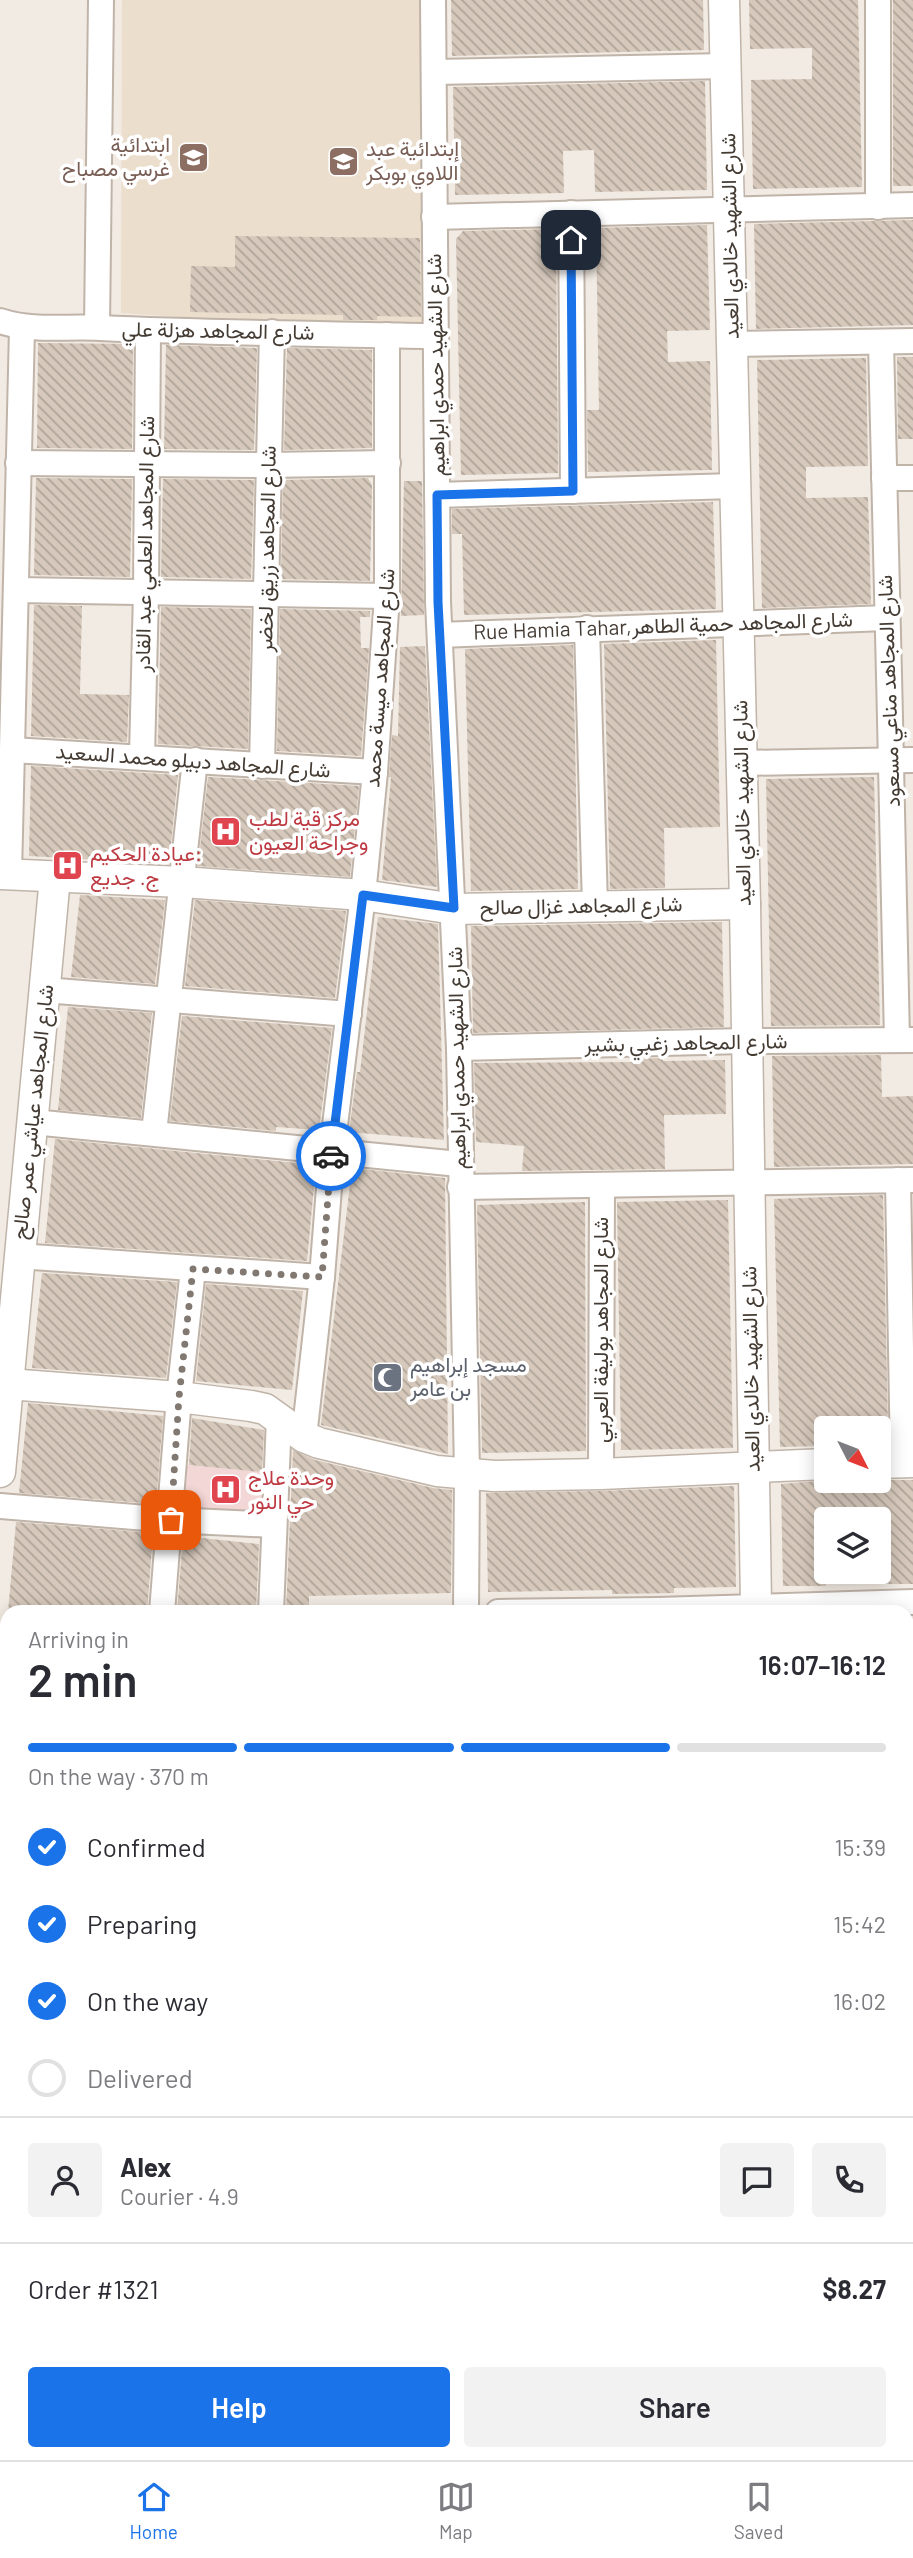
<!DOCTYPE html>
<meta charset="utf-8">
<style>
body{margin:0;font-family:Barlow,Vazirmatn,sans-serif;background:#f2f2f3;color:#2b2b33;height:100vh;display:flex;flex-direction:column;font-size:26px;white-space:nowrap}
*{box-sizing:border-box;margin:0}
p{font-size:23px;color:#7c7c81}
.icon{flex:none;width:38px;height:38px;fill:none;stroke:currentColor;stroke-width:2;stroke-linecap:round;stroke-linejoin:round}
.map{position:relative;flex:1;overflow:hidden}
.sheet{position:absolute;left:0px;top:1605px;width:914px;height:856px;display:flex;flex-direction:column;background:#fff;border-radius:21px 21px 0 0;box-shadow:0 4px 18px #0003}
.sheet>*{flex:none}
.needle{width:46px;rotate:132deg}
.buttons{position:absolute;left:814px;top:1416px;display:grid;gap:14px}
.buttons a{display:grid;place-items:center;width:77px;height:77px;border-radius:7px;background:#fff;box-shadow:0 4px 18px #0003;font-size:35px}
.pin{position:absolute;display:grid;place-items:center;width:60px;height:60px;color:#fff;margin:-30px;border-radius:14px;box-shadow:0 4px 10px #0006}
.courier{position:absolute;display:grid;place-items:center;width:70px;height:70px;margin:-35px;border:5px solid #1a73e8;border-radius:50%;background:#fff;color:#222;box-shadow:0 2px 9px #0007}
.head em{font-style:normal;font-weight:600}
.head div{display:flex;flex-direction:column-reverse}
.head{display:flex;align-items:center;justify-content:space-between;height:119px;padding:0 28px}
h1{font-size:46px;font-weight:600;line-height:52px}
.bar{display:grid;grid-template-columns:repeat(4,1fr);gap:10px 7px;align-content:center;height:84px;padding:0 28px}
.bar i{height:9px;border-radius:5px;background:#e1e1e2}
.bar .on{background:#1a73e8}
.bar p{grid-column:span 4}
.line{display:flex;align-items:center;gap:18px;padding:0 28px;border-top:2px solid #e1e1e2}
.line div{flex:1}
.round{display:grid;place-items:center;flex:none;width:74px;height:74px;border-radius:7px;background:#f2f2f3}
ol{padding:0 28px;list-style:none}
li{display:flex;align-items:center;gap:21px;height:77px}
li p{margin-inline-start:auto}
li .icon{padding:7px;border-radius:50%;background:#1a73e8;color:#fff;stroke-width:4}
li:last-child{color:#7c7c81}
li i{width:38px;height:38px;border:4px solid #e1e1e2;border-radius:50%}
.action{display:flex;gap:14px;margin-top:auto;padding:14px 28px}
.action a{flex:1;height:80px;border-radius:7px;background:#1a73e8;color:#fff;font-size:28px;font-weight:600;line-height:80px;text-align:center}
.action a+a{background:#f2f2f3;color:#2b2b33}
.menu{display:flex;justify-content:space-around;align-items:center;height:98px;border-top:2px solid #e1e1e2;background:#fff;font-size:19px;color:#7c7c81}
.menu a{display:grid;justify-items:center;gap:4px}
.menu .on{color:#1a73e8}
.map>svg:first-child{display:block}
.education{fill:#ebdecc}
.medical{fill:#f3d6d6}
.cemetery{fill:url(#cemetery-stones)}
.building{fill:url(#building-back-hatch)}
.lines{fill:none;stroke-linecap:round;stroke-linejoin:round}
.service-casing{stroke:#c0b4a9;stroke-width:16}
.minor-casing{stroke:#c0b4a9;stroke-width:28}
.tertiary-casing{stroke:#c0b4a9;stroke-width:33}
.primary-casing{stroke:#e4a85e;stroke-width:42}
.service{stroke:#fff;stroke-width:12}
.minor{stroke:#fff;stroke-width:24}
.tertiary{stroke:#fff;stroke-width:30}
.primary{stroke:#ffcf8f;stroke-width:38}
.done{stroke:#817971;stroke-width:7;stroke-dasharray:0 12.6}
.route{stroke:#1a73e8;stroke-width:9}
.labels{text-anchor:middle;stroke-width:7;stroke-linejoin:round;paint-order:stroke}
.education-label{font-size:21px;fill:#785e54;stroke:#fff;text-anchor:end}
.street-label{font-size:21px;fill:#443b33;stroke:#fff}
.health-label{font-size:21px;fill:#be3a42;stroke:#fff;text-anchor:start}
.worship-label{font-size:21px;fill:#5b616d;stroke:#fff;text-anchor:start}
</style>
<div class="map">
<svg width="913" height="2460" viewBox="0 0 913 2460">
<defs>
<pattern id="cemetery-stones" width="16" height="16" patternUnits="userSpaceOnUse" patternTransform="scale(1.75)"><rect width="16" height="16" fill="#d5e7ab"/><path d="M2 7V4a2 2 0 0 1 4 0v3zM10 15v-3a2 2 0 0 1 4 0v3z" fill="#b8c794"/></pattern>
<pattern id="building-back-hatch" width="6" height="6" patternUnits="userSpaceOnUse" patternTransform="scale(1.75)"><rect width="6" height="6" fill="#d6c8bb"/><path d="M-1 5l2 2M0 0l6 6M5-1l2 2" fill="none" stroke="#afa499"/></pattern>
</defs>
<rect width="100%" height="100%" fill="#f2ebe3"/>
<!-- education -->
<path class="education" d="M122 0H420L424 333 121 313Z"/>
<!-- medical -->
<path class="medical" d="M187 1465 264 1472 263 1513 185 1507Z"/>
<!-- cemetery -->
<path class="cemetery" d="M0 1951 7 1952V2102L0 2099Z"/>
<!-- building -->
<g class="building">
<path d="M451 0H703L704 50 452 56Z"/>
<path d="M749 0H858L862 187 753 189 751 80 812 79V48L750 49Z"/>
<rect x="893" y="0" width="20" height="186"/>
<path d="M705 81 707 190 595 192 594 150 563 151 564 193 455 195 453 87Z"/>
<path d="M913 220V325L756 329 754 224Z"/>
<path d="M707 225 710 330 667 331 668 362 710 361 712 470 588 472 587 410H599L596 228Z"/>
<path d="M556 229 558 473 461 475 456 239 463 231Z"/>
<path d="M235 236 420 238 421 317 377 316V320H343V315L190 312 191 266 235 267Z"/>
<path d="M38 343 133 344 132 449 37 448Z"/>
<path d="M166 345 257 348 254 450 164 449Z"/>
<path d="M287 348 372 350V448L284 450Z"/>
<path d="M897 357H913V439H898Z"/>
<path d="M866 358 868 466 806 467V498L868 497 871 604 762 608 757 360Z"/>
<path d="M36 478 132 479 130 577 34 575Z"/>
<path d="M368 478 372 485 370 581 281 579 283 480Z"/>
<path d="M163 479 254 480 251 579 161 577Z"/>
<path d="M404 481H422L424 615 401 616Z"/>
<path d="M713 502 716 609 464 615 462 534H452V509Z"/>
<path d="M34 605 82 606 80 694 129 695 127 742 31 736Z"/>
<path d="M161 607 251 609 248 749 158 744Z"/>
<path d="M280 609 370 611V617H360L361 648H369L361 756 277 751Z"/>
<path d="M716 640 720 827 664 828 665 888 610 889 604 644Z"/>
<path d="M573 645 578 889 471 891 465 649Z"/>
<path d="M425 646 437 887 382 880 391 777H389L392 735 398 736 400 647Z"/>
<path d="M31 766 178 775 169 864 29 856Z"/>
<path d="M208 777 359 786 350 877 198 866Z"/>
<path d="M874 777 880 1025 771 1026 766 779Z"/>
<path d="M80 895 165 900 155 984 71 977Z"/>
<path d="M195 900 346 911 335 998 185 986Z"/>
<path d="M378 917 438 924 444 1140 349 1132 357 1072H360Z"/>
<path d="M722 922 724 1027 473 1033 471 926Z"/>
<path d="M68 1007 152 1013 141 1118 58 1110Z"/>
<path d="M182 1016 332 1028 319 1130 276 1127V1131L170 1121Z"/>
<path d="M881 1055 882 1097 913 1096V1164L774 1167 772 1056Z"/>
<path d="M663 1058V1061L725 1060 726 1114 664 1115 665 1169 522 1171 524 1146 476 1142 474 1063 632 1062V1059Z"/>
<path d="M55 1139 316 1165 307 1261 45 1243Z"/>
<path d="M352 1168 445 1178 448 1454 321 1425Z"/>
<path d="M883 1195 888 1428H826V1446L780 1447 774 1199Z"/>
<path d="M728 1200 733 1448 621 1450 617 1202Z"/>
<path d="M585 1202 586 1451 482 1453 477 1205Z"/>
<path d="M42 1273 177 1282 166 1378 32 1368Z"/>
<path d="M206 1284 303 1291 292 1390 196 1381Z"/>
<path d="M28 1403 163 1416 156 1504 19 1493Z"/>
<path d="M192 1418 264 1430 262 1472 189 1465Z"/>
<path d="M293 1450 315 1460 433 1488 452 1490 451 1593 309 1596V1612H286Z"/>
<path d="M830 1480H913V1584H878V1519H826V1586H783L781 1484Z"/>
<path d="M734 1486 736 1587 674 1588V1593L612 1594V1590L488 1592 486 1493 602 1491Z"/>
<path d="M16 1522 153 1533 147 1612H8Z"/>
<path d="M183 1536 259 1544 256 1612H177Z"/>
</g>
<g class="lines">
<defs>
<path id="service" d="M585 2460 587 2454"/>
<g id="minor">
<path d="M433 0 438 602 459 1048 467 1473 466 1612"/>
<path d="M878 0V207"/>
<path d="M435 72 726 66"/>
<path d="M571 213 573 491"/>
<path d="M434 217 913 205"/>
<path d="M0 321C34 332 65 326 100 328 212 333 324 334 436 336"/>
<path d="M97 327 101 0"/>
<path d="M881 342C886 575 893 807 897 1040"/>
<path d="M732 344 913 341"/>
<path d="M18 463 268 465 388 463"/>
<path d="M884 478H913"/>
<path d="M437 495 734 486"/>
<path d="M16 590 387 596"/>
<path d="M587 628 595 906"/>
<path d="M440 635 886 618"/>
<path d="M12 750 375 772"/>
<path d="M142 756 146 592 148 331"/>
<path d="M742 763 913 760"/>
<path d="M262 766 272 332"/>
<path d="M9 875 22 328"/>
<path d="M44 990 349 1014"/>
<path d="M459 1048 745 1041 913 1040"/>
<path d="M33 1122 459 1164"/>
<path d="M154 1133 195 760"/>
<path d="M898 1180 903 1462"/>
<path d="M460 1187 913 1180"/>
<path d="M18 1256 322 1277"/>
<path d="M304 1437 322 1277 332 1150 363 895 375 772 387 596V335"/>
<path d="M601 1474 602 1185"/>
<path d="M0 1506 171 1520 274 1525"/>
<path d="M162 1612 179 1397 193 1269"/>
<path d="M271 1612 279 1418"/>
<path d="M498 1612 658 1610 913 1602"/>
<path d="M0 1667 7 1668"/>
<path d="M0 1740 7 1743"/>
<path d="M906 1745 913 1747"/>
<path d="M906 1857 913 1859"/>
<path d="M0 1861 7 1864"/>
<path d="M906 1905 913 1888"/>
<path d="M0 1943 7 1945"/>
<path d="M906 1978 913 1981"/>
<path d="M906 2098 913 2100"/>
<path d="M0 2140 7 2142"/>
<path d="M906 2208 913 2192"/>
<path d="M906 2339 913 2342"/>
<path d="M48 2460 51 2454"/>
<path d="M127 2460 129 2454"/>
<path d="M237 2460 239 2454"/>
<path d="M329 2460 331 2454"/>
<path d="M807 2460 810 2454"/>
</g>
<g id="tertiary">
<path d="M724 0 745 904 756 1605"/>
<path d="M0 874 182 882 363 895 454 909 745 904"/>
<path d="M8 1384 179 1397 251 1406 265 1409 304 1437 319 1443 437 1471 494 1476 601 1474 826 1464"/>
<path d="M878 1463 913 1462"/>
<path d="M0 1472 55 877"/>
</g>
<g id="primary">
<path d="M0 2210 7 2213"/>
<path d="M0 2246 7 2248"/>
<path d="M513 2454 524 2460"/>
<path d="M625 2454 640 2460"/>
</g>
</defs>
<!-- service casing -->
<use href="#service" class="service-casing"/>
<!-- minor casing -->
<use href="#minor" class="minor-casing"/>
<!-- tertiary casing -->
<use href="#tertiary" class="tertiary-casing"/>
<!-- primary casing -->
<use href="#primary" class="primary-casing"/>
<!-- service -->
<use href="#service" class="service"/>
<!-- minor -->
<use href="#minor" class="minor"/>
<!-- tertiary -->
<use href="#tertiary" class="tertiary"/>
<!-- primary -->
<use href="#primary" class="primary"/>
</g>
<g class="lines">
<!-- done -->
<path class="done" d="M171 1520 179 1397 193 1269 322 1277 331 1156"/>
<!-- route -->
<path class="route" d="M331 1156 363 895 454 908 438 602 437 495 573 491 571 240"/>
</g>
<!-- icons -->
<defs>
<symbol id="school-square" viewBox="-11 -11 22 22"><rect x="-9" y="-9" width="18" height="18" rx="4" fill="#8d6e63" stroke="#fff"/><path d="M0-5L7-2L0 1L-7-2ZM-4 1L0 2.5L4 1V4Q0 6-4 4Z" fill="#fff"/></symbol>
<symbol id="hospital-square" viewBox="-11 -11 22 22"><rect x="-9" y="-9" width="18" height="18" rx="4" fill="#e0444e" stroke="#fff"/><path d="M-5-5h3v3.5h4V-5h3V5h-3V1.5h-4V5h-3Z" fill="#fff"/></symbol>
<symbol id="mosque-square" viewBox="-11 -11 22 22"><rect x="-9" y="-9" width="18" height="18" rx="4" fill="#6b7280" stroke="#fff"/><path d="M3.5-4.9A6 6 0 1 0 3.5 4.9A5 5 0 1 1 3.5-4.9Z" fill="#fff"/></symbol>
</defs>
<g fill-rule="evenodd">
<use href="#school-square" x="176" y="140" width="35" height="35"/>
<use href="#school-square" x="326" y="144" width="35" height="35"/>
<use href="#hospital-square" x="208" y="814" width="35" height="35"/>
<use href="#hospital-square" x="50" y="848" width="35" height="35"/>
<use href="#mosque-square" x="370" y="1360" width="35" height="35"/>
<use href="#hospital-square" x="208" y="1472" width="35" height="35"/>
</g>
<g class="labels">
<!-- education labels -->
<g class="education-label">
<text x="170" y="152">ابتدائية<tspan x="170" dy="24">غرسي مصباح</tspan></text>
<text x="366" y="156" text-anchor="start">إبتدائية عبد<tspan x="366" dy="24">اللاوي بوبكر</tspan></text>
</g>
<!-- street labels -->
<g class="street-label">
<text transform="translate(730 236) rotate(-91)" y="7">شارع الشهيد خالدي العيد</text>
<text transform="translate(218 331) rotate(1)" y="7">شارع المجاهد هزلة علي</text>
<text transform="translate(436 365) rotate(-91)" y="7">شارع الشهيد حمدي ابراهيم</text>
<text transform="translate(145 544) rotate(-89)" y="7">شارع المجاهد العلمي عبد القادر</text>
<text transform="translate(267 549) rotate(-89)" y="7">شارع المجاهد زريق لخضر</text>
<text transform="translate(663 626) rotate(-2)" y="7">Rue Hamia Tahar,شارع المجاهد حمية الطاهر</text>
<text transform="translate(380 678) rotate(-86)" y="7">شارع المجاهد ميسة محمد</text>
<text transform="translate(889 691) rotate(-92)" y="7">شارع المجاهد مناعي مسعود</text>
<text transform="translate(193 761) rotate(4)" y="7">شارع المجاهد دبيلو محمد السعيد</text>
<text transform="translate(742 803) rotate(-91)" y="7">شارع الشهيد خالدي العيد</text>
<text transform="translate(581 906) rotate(-1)" y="7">شارع المجاهد غزال صالح</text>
<text transform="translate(686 1043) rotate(-1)" y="7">شارع المجاهد زغبي بشير</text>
<text transform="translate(457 1058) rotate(-91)" y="7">شارع الشهيد حمدي ابراهيم</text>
<text transform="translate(33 1112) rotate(-84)" y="7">شارع المجاهد عياشي عمر صالح</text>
<text transform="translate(601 1330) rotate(-90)" y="7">شارع المجاهد بوليفة العربي</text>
<text transform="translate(751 1369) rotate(-91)" y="7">شارع الشهيد خالدي العيد</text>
</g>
<!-- health labels -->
<g class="health-label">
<text x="249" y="826">مركز قية لطب<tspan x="249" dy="24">وجراحة العيون</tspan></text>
<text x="90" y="861">عيادة الحكيم:<tspan x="90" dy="24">ج. جديع</tspan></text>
<text x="248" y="1485">وحدة علاج<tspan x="248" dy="24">حي النور</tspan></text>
</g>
<!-- worship labels -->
<g class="worship-label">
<text x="410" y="1372">مسجد إبراهيم<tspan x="410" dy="24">بن عامر</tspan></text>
</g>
</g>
</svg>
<div class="buttons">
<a><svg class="needle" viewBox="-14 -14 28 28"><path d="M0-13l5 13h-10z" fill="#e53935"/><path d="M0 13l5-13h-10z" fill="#7c7c81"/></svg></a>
<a><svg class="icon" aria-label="layers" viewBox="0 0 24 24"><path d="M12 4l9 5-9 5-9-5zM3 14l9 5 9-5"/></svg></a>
</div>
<div class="pin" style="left:171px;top:1520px;background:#ea580c"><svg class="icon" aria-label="bag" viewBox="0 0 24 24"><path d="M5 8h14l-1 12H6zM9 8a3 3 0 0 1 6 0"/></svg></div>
<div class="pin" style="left:571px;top:240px;background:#1f2937"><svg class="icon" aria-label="home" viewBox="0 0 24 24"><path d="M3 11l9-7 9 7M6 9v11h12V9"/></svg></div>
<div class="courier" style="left:331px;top:1156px"><svg class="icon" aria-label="car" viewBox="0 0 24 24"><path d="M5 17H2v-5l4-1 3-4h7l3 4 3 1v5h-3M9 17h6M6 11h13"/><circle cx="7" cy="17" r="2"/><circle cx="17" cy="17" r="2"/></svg></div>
<section class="sheet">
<div class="head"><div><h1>2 min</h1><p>Arriving in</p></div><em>16:07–16:12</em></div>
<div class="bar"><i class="on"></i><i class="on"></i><i class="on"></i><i></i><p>On the way · 370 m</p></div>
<ol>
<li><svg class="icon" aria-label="check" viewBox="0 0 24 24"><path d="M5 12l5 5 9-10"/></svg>Confirmed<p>15:39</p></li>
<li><svg class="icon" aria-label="check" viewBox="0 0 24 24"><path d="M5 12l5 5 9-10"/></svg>Preparing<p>15:42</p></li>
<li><svg class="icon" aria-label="check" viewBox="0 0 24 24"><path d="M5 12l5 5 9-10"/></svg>On the way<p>16:02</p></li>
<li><i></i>Delivered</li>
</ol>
<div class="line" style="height:126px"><a class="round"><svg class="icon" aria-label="person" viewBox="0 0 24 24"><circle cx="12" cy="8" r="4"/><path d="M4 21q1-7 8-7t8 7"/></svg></a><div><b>Alex</b><p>Courier · 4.9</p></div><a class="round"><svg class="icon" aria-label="chat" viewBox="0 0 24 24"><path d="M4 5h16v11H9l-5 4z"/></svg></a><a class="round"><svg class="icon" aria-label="phone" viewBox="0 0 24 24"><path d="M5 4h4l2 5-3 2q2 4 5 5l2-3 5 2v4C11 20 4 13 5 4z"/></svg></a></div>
<div class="line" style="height:91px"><div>Order #1321</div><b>$8.27</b></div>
<div class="action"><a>Help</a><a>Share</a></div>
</section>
</div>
<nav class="menu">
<a class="on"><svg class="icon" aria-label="home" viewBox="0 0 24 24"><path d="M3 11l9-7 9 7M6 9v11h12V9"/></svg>Home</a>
<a><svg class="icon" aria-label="map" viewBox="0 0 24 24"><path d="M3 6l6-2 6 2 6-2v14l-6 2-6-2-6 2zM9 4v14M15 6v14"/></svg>Map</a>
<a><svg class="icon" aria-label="saved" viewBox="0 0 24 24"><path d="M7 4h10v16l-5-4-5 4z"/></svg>Saved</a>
</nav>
